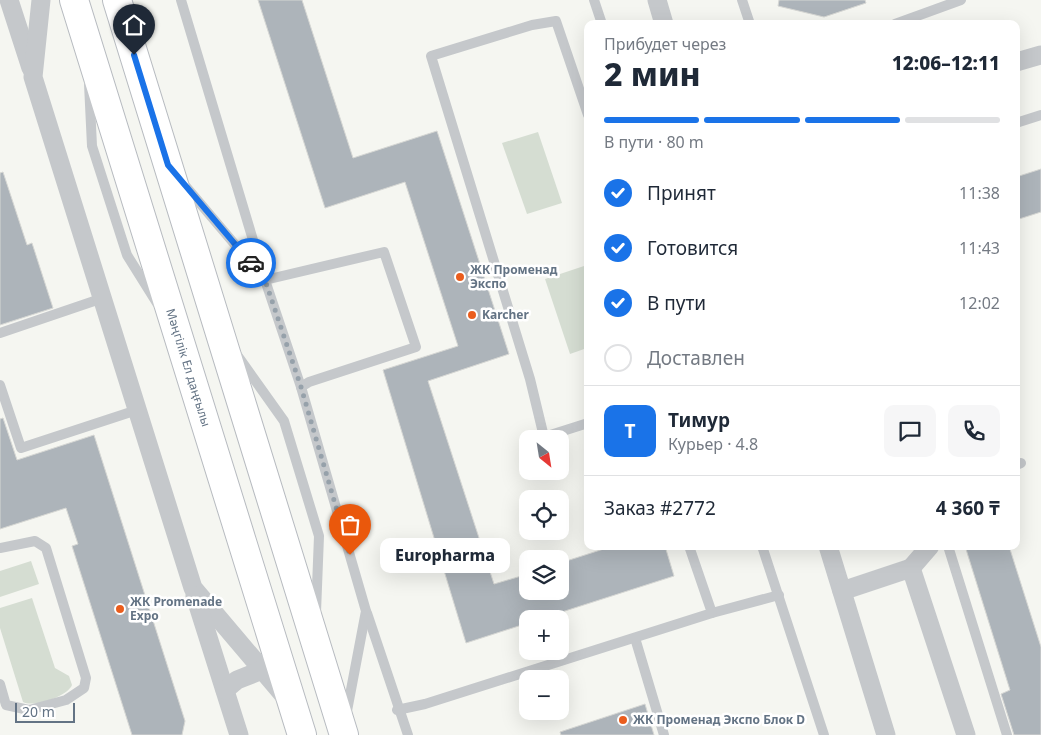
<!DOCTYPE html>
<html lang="ru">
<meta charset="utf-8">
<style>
body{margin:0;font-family:"Noto Sans",sans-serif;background:#f6f6f7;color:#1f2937;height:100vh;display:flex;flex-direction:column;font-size:19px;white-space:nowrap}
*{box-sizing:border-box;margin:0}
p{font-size:16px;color:#747a83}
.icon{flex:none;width:28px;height:28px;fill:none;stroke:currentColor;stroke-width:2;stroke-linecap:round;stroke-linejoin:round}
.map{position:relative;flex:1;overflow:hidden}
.sheet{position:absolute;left:584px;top:20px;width:436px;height:530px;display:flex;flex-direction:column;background:#fff;border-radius:10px;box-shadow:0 5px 20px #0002}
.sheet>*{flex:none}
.needle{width:32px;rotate:150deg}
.buttons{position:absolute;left:519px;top:430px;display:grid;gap:10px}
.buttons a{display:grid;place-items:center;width:50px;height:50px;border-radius:10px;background:#fff;box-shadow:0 5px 20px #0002;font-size:25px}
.scale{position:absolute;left:15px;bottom:12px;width:60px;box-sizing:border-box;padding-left:5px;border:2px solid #637384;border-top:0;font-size:14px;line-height:18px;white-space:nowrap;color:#637384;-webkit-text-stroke:4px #fff;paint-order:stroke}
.pin{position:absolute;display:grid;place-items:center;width:42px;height:42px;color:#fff;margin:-51px -21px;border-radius:50% 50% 50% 0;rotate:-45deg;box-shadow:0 0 5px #0007}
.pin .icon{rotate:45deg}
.courier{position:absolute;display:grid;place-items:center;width:50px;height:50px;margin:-25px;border:4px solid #1a73e8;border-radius:50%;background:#fff;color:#222;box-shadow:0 1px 6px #0007}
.bubble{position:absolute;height:35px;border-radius:10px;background:#fff;box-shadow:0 5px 20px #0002;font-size:16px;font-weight:800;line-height:35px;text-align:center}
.head em{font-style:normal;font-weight:800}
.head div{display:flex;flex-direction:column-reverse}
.head{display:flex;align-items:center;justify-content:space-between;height:85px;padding:0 20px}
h1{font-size:32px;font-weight:800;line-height:38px}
.bar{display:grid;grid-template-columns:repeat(4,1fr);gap:8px 5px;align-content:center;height:60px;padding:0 20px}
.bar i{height:6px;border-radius:4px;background:#e0e1e3}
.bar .selected{background:#1a73e8}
.bar p{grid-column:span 4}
.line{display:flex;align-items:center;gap:12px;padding:0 20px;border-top:1px solid #e0e1e3}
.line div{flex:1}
.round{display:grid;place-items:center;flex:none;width:52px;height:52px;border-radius:10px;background:#f6f6f7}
ol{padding:0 20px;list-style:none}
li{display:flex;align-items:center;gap:15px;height:55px}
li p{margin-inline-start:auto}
li .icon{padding:5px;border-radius:50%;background:#1a73e8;color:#fff;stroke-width:4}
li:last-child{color:#747a83}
li i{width:28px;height:28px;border:2px solid #e0e1e3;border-radius:50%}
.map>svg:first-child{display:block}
.green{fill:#d5ddd2}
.building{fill:#adb4ba;stroke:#d6d7d4}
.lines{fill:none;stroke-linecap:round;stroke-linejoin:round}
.secondary-casing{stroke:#b7bbc0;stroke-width:30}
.lane{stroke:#c5c8cb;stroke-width:10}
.street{stroke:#c5c8cb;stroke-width:19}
.secondary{stroke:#fff;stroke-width:28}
.done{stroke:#96a1aa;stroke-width:5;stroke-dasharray:0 9}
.route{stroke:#1a73e8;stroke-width:6}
.poi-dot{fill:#ea5d1d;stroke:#fff;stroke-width:2}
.labels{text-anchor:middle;stroke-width:5;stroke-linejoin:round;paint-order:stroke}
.poi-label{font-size:12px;font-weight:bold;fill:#637384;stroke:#fff;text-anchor:start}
.street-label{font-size:12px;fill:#637384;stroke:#fff}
</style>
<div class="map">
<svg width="1041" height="735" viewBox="0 0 1041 735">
<rect width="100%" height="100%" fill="#f5f6f1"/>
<!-- green -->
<g class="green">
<path d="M538 132 562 203 527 214 502 143Z"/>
<path d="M584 266 588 279 587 348 570 354 545 279Z"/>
<path d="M31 561 39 584 0 597V571Z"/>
<path d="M32 598 55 668 69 676 72 685C68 696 34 708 23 702L0 628V608Z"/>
</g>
<!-- building -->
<g class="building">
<path d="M258 0H302L353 158 437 131 509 354 428 381 494 584 528 574V591H560V563L613 546H665L674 576 540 619H528V623L466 643 383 370 458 346 405 182 325 208Z"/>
<path d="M779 0H865L866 3 824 17 778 6Z"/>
<path d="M1041 169V212L1016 220V177Z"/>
<path d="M3 172 27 245 32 243 53 308 0 325V173Z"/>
<path d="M3 418 17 460 94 435 185 721 182 735H132L72 546 78 544 66 508 0 529V419Z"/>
<path d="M965 546H1009L1041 647V735H1014L1001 694 1010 690Z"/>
<path d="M645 704 654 735H561L560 732Z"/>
</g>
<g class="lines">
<defs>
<g id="secondary">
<path id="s1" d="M74 0 302 735"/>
<path d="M117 0 344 735"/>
</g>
</defs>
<!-- secondary casing -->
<use href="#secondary" class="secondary-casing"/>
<!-- lane -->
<g class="lane">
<path d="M181 0 265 280 384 252 416 347 309 382 301 387"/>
<path d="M594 0 602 24"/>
<path d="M742 0 750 24"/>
<path d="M895 24 961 0"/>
<path d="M89 84 92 146 127 255 157 303"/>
<path d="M588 115 556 21 532 25 431 56 530 379 544 437 588 423"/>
<path d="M1016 123 1041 115"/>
<path d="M182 182 265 280 301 387 366 611 346 716"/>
<path d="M0 333 103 298"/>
<path d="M237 355 284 421 319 536 316 612"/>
<path d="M0 385 21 448 137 410"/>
<path d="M1016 465 1021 463"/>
<path d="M762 546 824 735"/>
<path d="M948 546 1007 735"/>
<path d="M0 548 35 541 46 548 86 678 84 688 66 700 29 710 6 705 0 684"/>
<path d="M367 613 408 735"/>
<path d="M712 613 779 595"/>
<path d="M635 638 664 735"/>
<path d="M397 710 425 704 712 613 689 546"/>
</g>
<!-- street -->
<g class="street">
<path d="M9 0 31 68"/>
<path d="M41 0 33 77 193 588 287 699"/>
<path d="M657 0 664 24"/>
<path d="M1016 62 1041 55"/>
<path d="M828 546 886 735"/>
<path d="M911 568 930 546"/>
<path d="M842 591 911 568 966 735"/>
<path d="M195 596 239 735"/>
<path d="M225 690 237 680 262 670"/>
</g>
<!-- secondary -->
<use href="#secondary" class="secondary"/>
</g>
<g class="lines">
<!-- done -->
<path class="done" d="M251 263 265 280 301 387 350 555"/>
<!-- route -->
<path class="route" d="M134 55 168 165 251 263"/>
</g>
<!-- markers -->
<g class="poi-dot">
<circle cx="460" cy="277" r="5"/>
<circle cx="472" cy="315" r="5"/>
<circle cx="120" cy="609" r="5"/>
<circle cx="623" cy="720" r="5"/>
</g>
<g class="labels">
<!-- poi labels -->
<g class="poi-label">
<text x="470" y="274">ЖК Променад<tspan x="470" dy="14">Экспо</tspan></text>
<text x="482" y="319">Karcher</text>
<text x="130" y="606">ЖК Promenade<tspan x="130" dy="14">Expo</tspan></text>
<text x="633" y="724">ЖК Променад Экспо Блок D</text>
</g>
<!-- street labels -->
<g class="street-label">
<text dy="4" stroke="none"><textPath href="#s1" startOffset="385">Мәңгілік Ел даңғылы</textPath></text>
</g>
</g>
</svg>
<div class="buttons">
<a><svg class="needle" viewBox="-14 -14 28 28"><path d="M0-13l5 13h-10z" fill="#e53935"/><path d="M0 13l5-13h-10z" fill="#747a83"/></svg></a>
<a><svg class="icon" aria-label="locate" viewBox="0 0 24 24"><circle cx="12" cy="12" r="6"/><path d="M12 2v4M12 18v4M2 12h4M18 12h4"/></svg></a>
<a><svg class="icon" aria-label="layers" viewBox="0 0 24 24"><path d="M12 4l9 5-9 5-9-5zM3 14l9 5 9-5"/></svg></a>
<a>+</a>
<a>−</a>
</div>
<div class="scale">20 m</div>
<div class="pin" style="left:350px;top:555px;background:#ea580c"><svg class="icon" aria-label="bag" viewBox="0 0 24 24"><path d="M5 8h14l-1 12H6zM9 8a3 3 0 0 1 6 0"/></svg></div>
<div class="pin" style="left:134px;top:55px;background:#1f2937"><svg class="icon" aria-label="home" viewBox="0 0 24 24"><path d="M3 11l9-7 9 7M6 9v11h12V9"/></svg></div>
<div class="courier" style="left:251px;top:263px"><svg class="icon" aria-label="car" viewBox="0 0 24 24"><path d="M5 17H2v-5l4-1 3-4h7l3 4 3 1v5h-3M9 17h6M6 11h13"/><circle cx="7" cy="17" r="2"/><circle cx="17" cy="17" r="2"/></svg></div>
<div class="bubble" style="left:380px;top:538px;width:130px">Europharma</div>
<section class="sheet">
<div class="head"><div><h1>2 мин</h1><p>Прибудет через</p></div><em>12:06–12:11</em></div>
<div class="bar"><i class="selected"></i><i class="selected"></i><i class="selected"></i><i></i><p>В пути · 80 m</p></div>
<ol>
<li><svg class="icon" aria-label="check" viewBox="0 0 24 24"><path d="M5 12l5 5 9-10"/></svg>Принят<p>11:38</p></li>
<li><svg class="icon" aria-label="check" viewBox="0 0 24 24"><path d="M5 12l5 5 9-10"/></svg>Готовится<p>11:43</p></li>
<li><svg class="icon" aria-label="check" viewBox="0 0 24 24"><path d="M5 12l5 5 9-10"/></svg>В пути<p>12:02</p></li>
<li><i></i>Доставлен</li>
</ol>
<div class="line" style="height:90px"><b class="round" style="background:#1a73e8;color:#fff">Т</b><div><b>Тимур</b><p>Курьер · 4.8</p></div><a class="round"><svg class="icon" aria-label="chat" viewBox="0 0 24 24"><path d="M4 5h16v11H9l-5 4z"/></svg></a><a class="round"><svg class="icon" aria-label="phone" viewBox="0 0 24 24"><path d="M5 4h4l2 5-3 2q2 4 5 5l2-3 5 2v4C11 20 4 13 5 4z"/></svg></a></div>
<div class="line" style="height:65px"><div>Заказ #2772</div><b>4 360 ₸</b></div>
</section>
</div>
